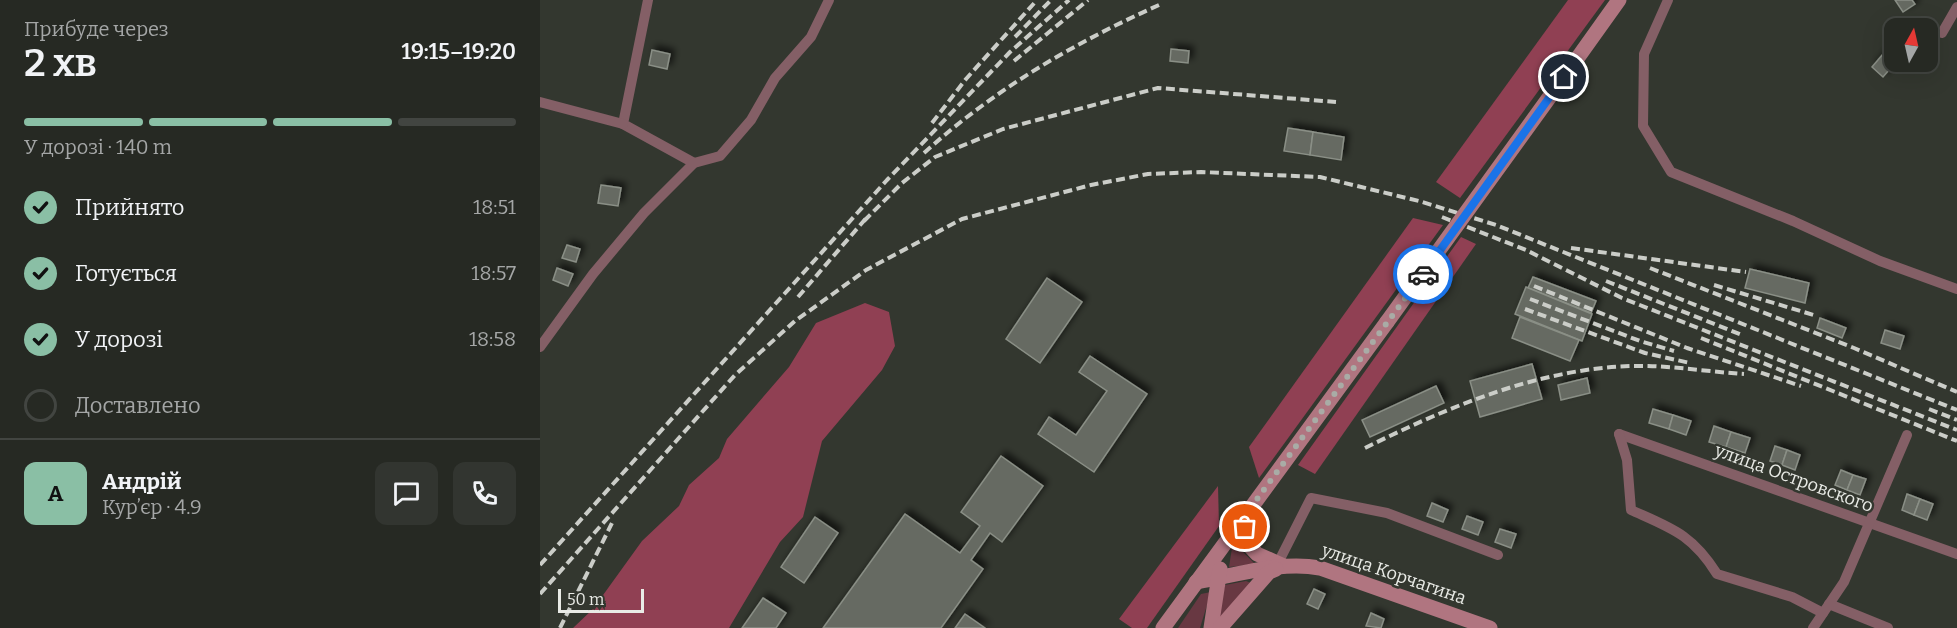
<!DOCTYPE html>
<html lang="uk">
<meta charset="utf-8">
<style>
body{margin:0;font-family:Bitter,serif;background:#323530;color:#f1f3f6;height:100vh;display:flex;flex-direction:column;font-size:22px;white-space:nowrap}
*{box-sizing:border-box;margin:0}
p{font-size:20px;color:#a4a6a6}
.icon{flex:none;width:33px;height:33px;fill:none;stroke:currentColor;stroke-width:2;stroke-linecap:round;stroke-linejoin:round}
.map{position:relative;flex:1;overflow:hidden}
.drawer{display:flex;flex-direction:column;background:#262923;width:540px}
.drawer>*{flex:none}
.needle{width:39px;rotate:8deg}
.buttons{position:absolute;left:1344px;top:18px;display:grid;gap:12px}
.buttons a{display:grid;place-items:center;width:54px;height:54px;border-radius:12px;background:#262923;box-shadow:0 6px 24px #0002,0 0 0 2px #424541;font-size:30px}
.scale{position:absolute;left:18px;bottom:15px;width:86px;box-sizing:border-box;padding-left:6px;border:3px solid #e9ebe6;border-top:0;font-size:16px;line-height:21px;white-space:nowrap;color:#e9ebe6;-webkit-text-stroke:4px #33372f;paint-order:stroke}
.pin{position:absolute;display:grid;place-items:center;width:51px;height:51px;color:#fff;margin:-26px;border:3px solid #fff;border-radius:50%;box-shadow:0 2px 6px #0007}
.courier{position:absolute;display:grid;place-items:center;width:60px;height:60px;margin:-30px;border:4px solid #1a73e8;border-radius:50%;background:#fff;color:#222;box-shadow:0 2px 8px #0007}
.headline em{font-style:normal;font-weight:600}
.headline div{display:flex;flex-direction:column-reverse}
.headline{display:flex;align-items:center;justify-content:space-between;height:102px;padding:0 24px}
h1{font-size:39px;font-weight:600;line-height:45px}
.bar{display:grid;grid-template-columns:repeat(4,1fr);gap:9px 6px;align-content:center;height:72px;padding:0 24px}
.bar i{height:8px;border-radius:4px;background:#424541}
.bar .active{background:#8abfa5}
.bar p{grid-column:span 4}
.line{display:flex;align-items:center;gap:15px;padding:0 24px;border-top:2px solid #424541}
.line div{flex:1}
.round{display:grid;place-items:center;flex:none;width:63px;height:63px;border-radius:12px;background:#323530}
ol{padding:0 24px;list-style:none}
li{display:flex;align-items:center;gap:18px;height:66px}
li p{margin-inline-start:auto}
li .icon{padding:6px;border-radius:50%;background:#8abfa5;color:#111;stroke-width:4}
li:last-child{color:#a4a6a6}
li i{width:33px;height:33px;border:3px solid #424541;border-radius:50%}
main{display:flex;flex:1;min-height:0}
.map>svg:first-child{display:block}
.green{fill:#683842}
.forest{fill:#904053}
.building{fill:#666a62;stroke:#8a8f86;stroke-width:1.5;filter:url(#shadow)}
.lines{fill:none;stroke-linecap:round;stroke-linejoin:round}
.street{stroke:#845f66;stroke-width:10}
.secondary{stroke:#b07580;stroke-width:15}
.rail{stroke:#cbcdc8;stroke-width:4;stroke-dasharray:9 4.5;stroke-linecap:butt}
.secondary-bridge{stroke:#b07580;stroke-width:15}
.done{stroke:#a9aca6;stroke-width:6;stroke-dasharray:0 10.8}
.route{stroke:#1a73e8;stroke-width:8}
.labels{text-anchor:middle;stroke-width:5;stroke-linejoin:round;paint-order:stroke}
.street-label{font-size:18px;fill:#e9ebe6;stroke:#33372f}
</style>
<main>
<section class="drawer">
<div class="headline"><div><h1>2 хв</h1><p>Прибуде через</p></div><em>19:15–19:20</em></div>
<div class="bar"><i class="active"></i><i class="active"></i><i class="active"></i><i></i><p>У дорозі · 140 m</p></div>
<ol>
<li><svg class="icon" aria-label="check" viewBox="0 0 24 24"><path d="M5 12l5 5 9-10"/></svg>Прийнято<p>18:51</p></li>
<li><svg class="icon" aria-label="check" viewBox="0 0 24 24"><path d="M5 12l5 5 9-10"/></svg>Готується<p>18:57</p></li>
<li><svg class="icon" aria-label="check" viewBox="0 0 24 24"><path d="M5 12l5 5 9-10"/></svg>У дорозі<p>18:58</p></li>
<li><i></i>Доставлено</li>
</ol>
<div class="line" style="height:108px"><b class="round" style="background:#8abfa5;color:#111">А</b><div><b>Андрій</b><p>Кур’єр · 4.9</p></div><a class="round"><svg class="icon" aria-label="chat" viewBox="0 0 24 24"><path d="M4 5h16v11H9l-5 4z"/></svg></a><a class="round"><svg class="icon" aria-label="phone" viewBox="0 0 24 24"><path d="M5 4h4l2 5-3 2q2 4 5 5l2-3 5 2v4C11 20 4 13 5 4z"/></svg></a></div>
</section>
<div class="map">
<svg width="1417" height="628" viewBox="0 0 1417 628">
<defs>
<filter id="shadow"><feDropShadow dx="4.5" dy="-4.5" stdDeviation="3" flood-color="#0009"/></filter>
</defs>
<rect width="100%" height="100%" fill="#33372f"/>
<!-- green -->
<g class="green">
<path d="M692 548 700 549 715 564 689 567Z"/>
<path d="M706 581 711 583 677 622 685 585Z"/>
<path d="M671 592 660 628H638L661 594Z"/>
</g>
<!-- forest -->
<g class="forest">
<path d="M1028 0H1065L920 198 896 182Z"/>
<path d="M873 218 903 225 719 478 709 447Z"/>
<path d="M921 237 936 244 775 474 758 465Z"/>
<path d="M325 303 349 312 355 346 342 370 282 441 263 517 240 542 189 628H33L53 609 102 541 139 506 149 485 179 458 187 439 249 367 276 323Z"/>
<path d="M678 486 679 526 607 628H592L579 619Z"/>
</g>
<!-- building -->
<g class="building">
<path d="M1355 0H1372L1375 4 1363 12Z"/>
<path d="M631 49 649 51 648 63 630 61Z"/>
<path d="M112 50 130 54 127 69 109 65Z"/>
<path d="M1343 54 1354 64 1343 77 1332 67Z"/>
<path d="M748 128 773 132 770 155 744 151Z"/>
<path d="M773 132 804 137 801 160 770 155Z"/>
<path d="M61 185 81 188 78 206 58 203Z"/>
<path d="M27 245 40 249 36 262 22 258Z"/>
<path d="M17 268 33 274 28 286 13 280Z"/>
<path d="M1210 269 1269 283 1265 303 1205 288Z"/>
<path d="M993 277 1056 301 1051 313 988 288Z"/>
<path d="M507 278 542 302 500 363 466 339Z"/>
<path d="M986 287 1052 314 1042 341 975 314Z"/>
<path d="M980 317 1039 340 1030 361 972 338Z"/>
<path d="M1280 318 1306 328 1302 338 1277 328Z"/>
<path d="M1345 330 1364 336 1360 349 1341 343Z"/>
<path d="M550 356 607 394 554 472 498 434 509 417 536 435 567 391 539 372Z"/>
<path d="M992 364 1002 399 940 417 930 381Z"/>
<path d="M1047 378 1050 393 1021 400 1018 385Z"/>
<path d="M896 386 904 403 830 437 822 420Z"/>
<path d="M1113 409 1133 415 1129 429 1109 423Z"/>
<path d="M1133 415 1151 421 1146 435 1129 429Z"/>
<path d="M1174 426 1191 432 1186 447 1169 442Z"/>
<path d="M1191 432 1210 438 1205 453 1186 447Z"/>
<path d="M1235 446 1247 450 1242 465 1230 461Z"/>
<path d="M1247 450 1260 455 1255 470 1242 465Z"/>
<path d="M461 456 503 486 462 542 450 533 431 560 443 569 401 628H283L365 514 420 553 440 526 421 512Z"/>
<path d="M1301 470 1313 475 1307 490 1295 485Z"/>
<path d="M1313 475 1326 479 1320 495 1307 490Z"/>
<path d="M1367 494 1380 499 1374 515 1362 510Z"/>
<path d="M1380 499 1393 504 1387 520 1374 515Z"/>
<path d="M892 503 908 510 903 522 887 516Z"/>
<path d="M927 516 943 522 938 535 922 529Z"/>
<path d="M275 517 298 533 264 583 241 567Z"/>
<path d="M960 529 976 534 971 548 955 542Z"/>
<path d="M774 589 785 594 778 609 767 604Z"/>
<path d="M223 598 246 613 236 628H202Z"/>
<path d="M831 613 844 619 841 628 826 626Z"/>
<path d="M425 614 445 628H415Z"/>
</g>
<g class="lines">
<!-- street -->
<g class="street">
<path d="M108 0 83 124 154 163"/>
<path d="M1128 0 1104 54 1103 126 1131 172 1253 221 1340 261 1417 289"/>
<path d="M1402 33 1417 7"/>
<path d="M0 102 83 124"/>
<path d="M0 347 53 274 104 213 154 163 180 156 211 120 235 78 271 37 289 0"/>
<path d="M1079 434 1417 554"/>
<path d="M1079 434 1087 460 1091 510C1131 528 1152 534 1177 574L1252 597 1283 613"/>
<path d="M738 563 771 498 847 513 958 555"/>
<path d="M1289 604 1348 628"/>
<path d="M1273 628 1304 582 1367 435"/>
</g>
<!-- secondary -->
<g class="secondary">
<path d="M1024 77 1079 0"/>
<path d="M706 514 704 540 717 554 744 566"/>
<path d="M656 582C697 575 739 561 780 568L950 628"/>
<path d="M623 628 847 322"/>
<path d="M671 628 680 569"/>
<path d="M680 628 729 572 736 569"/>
</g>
<!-- rail -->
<g class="rail">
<path d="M475 37 511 0"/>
<path d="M474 61 548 0"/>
<path d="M392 123 426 79 497 0"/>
<path d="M384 153C455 89 532 44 619 5"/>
<path d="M902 217 986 250 1082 298 1417 430"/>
<path d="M324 221 362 183 395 157 463 129 618 88 796 102"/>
<path d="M1031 248 1206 272"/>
<path d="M1110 268 1314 348 1417 392"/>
<path d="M1066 281 1202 335"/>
<path d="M1174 285 1277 316"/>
<path d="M994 286 1147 348 1261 386"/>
<path d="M258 297 328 216"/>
<path d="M990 299 1100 341 1134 351"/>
<path d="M985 309 1105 353 1150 363"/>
<path d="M1161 338 1417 441"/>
<path d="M1389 409 1417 420"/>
<path d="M825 448C912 405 1009 364 1108 366 1140 367 1173 372 1204 374"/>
<path d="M0 565 347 180 470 52 529 0"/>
<path d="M0 594 195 375 255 321 326 270 422 219 551 185 608 174 661 172 780 177 879 201 956 225 1417 410"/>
<path d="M20 628 73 521"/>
</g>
<!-- secondary-bridge -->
<path class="secondary-bridge" d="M847 322 1024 77"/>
</g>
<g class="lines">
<!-- done -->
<path class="done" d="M705 527 706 514 883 274"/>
<!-- route -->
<path class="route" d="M883 274 1024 77"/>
</g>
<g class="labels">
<!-- street labels -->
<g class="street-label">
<text transform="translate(1254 478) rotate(20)" y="6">улица Островского</text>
<text transform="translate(854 574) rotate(19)" y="6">улица Корчагина</text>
</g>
</g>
</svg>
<div class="buttons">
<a><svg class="needle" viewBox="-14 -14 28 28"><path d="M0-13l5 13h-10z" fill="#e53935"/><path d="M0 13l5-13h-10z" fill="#a4a6a6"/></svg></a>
</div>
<div class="scale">50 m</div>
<div class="pin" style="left:705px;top:527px;background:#ea580c"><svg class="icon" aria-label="bag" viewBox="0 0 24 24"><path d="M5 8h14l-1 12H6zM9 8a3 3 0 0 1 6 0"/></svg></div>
<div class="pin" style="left:1024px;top:77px;background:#1f2937"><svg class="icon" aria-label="home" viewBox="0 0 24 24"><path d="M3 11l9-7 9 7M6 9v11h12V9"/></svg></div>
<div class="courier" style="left:883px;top:274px"><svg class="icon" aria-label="car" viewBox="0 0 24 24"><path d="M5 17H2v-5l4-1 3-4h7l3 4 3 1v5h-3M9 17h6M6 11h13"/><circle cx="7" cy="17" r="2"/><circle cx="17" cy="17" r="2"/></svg></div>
</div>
</main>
